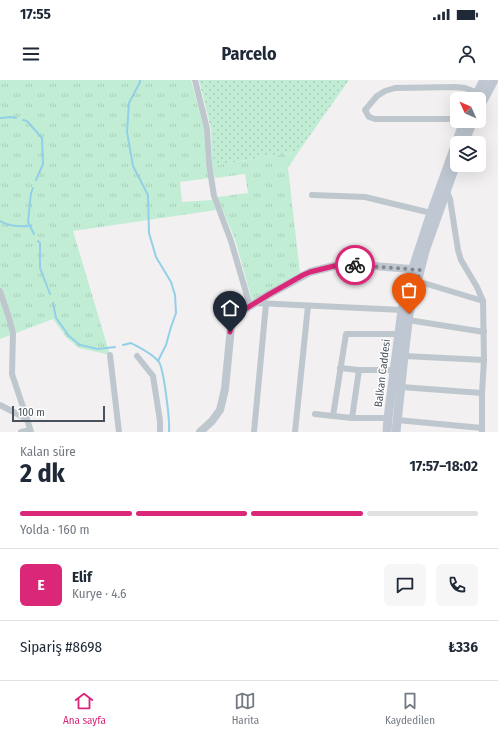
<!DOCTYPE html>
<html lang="tr">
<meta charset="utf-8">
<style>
body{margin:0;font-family:"Fira Sans Condensed",sans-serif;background:#f6f6f7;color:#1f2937;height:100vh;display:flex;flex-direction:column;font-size:15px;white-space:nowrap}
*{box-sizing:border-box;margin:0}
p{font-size:13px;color:#747a83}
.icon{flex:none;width:22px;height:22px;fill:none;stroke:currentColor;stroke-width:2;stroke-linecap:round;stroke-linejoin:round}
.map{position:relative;height:352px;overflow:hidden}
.panel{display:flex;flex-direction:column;background:#fff;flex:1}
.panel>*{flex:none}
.needle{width:26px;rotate:315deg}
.controls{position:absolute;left:450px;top:12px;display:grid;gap:8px}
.controls a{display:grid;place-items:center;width:36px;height:36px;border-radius:6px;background:#fff;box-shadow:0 4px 16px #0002;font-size:20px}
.scale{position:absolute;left:12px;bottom:10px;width:93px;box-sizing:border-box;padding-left:4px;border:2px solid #49525c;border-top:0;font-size:11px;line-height:14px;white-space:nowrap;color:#49525c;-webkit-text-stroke:3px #fff;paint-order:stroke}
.pin{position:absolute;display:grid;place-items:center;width:34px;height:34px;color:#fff;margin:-41px -17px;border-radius:50% 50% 50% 0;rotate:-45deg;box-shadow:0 0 4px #0007}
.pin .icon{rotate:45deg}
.courier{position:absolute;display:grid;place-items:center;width:40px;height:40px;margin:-20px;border:3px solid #db2777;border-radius:50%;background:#fff;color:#222;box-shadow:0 1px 5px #0007}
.overview em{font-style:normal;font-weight:700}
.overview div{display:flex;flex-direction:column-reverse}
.overview{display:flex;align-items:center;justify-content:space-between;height:68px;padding:0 20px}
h1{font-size:26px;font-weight:700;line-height:30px}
.bar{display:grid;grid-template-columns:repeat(4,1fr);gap:6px 4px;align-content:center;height:48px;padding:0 20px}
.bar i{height:5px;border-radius:3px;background:#e0e1e3}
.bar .active{background:#db2777}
.bar p{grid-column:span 4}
.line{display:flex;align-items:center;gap:10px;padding:0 20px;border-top:1px solid #e0e1e3}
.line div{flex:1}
.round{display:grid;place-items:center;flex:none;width:42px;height:42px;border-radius:6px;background:#f6f6f7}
.status{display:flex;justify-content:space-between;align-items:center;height:28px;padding:0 20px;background:#fff;direction:ltr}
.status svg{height:11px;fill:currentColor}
header{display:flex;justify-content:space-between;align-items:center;height:52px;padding:0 20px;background:#fff;font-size:18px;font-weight:700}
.menu{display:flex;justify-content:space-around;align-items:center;height:56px;border-top:1px solid #e0e1e3;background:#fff;font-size:11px;color:#747a83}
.menu a{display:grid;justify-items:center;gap:2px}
.menu .active{color:#db2777}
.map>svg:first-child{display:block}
.grass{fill:url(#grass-tufts)}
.garden{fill:url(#garden-dots)}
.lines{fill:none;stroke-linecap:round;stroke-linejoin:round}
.stream{stroke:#92d0e7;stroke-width:2}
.minor{stroke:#bfc7ce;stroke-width:6}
.tertiary{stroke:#bfc7ce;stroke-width:8}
.secondary{stroke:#bfc7d2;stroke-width:9}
.done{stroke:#848990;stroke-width:4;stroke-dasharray:0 7.2}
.route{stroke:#db2777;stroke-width:5}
.labels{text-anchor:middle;stroke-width:3;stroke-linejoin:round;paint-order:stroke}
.street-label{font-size:11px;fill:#49525c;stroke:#fff}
</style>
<div class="status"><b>17:55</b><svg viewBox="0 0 49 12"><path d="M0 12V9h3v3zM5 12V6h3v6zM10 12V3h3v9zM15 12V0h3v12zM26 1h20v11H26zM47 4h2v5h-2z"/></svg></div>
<header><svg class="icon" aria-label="menu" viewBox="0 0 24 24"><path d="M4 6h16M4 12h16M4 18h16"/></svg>Parcelo<svg class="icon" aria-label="person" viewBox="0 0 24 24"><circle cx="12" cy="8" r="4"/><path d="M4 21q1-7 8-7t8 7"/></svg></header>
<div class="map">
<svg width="498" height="352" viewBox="0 0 498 352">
<defs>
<pattern id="grass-tufts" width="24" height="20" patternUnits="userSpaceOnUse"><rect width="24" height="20" fill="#c2edd5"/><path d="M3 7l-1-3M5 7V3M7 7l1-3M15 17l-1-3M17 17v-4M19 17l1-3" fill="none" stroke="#a8cdb9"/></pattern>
<pattern id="garden-dots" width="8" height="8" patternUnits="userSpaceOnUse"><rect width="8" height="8" fill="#c2edd5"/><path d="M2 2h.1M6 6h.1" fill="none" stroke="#a8cdb9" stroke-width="1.8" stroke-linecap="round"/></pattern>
</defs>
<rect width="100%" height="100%" fill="#f2f0f0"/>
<!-- grass -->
<g class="grass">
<path d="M0 0H191L204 49 206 87 209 98 180 102 182 122 212 120 216 130 73 151 110 275 79 268 67 258 53 239 0 259Z"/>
<path d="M299 71 288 88 300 193 252 220 235 159 217 117 248 113 245 94 215 98 212 86Z"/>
</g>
<!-- garden -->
<path class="garden" d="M199 0H349L299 71 212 86 211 49Z"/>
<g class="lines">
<!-- stream -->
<g class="stream">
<path d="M140 0V2L129 23 127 52 133 86 148 115 149 153 156 177 171 202 175 215 176 233 171 247 166 265 158 281"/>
<path d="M0 38 12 37 16 38"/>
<path d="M23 40 27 41 42 58 43 84 36 100"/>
<path d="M33 108 31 113 28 142 34 154"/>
<path d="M0 141C9 146 19 147 30 146"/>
<path d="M38 161 40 163V188L50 214"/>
<path d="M53 223 56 238 69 256 80 265 98 269 115 267"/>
<path d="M123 265 131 263C140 268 152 273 159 282 164 290 170 341 169 352"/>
</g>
<!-- minor -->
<g class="minor">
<path d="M195 0 207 49 209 84 214 116 231 161 250 226"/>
<path d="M457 39H375L369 37 365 30 377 16 385 11 395 8 455 7 465 8 478 13"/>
<path d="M446 109 450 119 458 170 461 180 477 207 483 221 484 280 482 313V352"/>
<path d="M312 115 365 117 431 133"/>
<path d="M417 201 483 221"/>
<path d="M0 211 9 238 13 253 12 294 27 339"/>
<path d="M256 223 402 230"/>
<path d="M408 240 484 252"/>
<path d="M110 275 119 352"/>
<path d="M137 276 153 296 160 341V352"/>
<path d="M404 276 484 280"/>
<path d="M340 288 359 290H394"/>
<path d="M401 307 482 313"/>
<path d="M0 325 27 339 31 352"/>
<path d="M315 334 352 338H388"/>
<path d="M333 336 346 254H398"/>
<path d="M352 338 359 290"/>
<path d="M397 340 482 348"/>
<path d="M21 352 30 350"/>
<path d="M254 352 266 224"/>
<path d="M295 352 308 226"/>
</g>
<!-- tertiary -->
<path class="tertiary" d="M200 352 212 341 220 330 225 309 231 247 236 236 242 231 268 215 310 192 334 186 347 185H361L411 189"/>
<!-- secondary -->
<g class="secondary">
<path d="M474 19 484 0"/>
<path d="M479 28 494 0"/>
<path d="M464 63 473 41"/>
<path d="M387 352 388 338 402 230 409 200 431 133 464 41"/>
<path d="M396 352 404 276 409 234 425 171 457 81"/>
</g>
</g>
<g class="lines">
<!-- done -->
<path class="done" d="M355 185 420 190 409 234"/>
<!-- route -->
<path class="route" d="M230 252 232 243 236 236 242 231 268 215 303 195 310 192 334 186 355 185"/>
</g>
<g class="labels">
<!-- street labels -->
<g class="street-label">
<text transform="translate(382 293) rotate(-83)" y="4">Balkan Caddesi</text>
</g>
</g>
</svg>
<div class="controls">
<a><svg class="needle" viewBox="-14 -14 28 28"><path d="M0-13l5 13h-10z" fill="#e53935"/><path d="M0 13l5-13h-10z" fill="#747a83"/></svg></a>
<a><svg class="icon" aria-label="layers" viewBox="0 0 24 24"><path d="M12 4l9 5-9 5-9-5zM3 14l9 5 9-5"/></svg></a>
</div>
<div class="scale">100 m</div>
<div class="pin" style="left:409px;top:234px;background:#ea580c"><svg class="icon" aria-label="bag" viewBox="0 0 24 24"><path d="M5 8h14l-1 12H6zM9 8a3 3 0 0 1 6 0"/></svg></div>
<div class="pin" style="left:230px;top:252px;background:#1f2937"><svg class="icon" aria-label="home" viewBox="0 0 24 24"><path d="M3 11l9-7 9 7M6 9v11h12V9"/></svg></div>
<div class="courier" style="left:355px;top:185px"><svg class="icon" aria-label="bike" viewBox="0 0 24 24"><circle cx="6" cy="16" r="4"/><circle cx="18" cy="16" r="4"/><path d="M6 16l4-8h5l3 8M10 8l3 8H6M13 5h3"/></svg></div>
</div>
<section class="panel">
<div class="overview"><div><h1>2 dk</h1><p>Kalan süre</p></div><em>17:57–18:02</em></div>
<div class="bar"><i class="active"></i><i class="active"></i><i class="active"></i><i></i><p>Yolda · 160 m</p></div>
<div class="line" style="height:72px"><b class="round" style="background:#db2777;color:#fff">E</b><div><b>Elif</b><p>Kurye · 4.6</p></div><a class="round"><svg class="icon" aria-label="chat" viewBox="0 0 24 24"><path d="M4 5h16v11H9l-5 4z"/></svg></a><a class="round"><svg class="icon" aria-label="phone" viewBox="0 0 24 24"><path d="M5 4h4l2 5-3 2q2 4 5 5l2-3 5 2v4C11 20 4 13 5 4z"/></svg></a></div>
<div class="line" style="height:52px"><div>Sipariş #8698</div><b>₺336</b></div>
</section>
<nav class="menu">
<a class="active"><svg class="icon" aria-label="home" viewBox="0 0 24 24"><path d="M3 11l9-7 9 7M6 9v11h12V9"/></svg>Ana sayfa</a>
<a><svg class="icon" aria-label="map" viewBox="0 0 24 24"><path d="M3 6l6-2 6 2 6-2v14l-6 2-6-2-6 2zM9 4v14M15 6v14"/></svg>Harita</a>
<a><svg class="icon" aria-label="saved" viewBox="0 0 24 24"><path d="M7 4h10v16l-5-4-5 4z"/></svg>Kaydedilen</a>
</nav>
